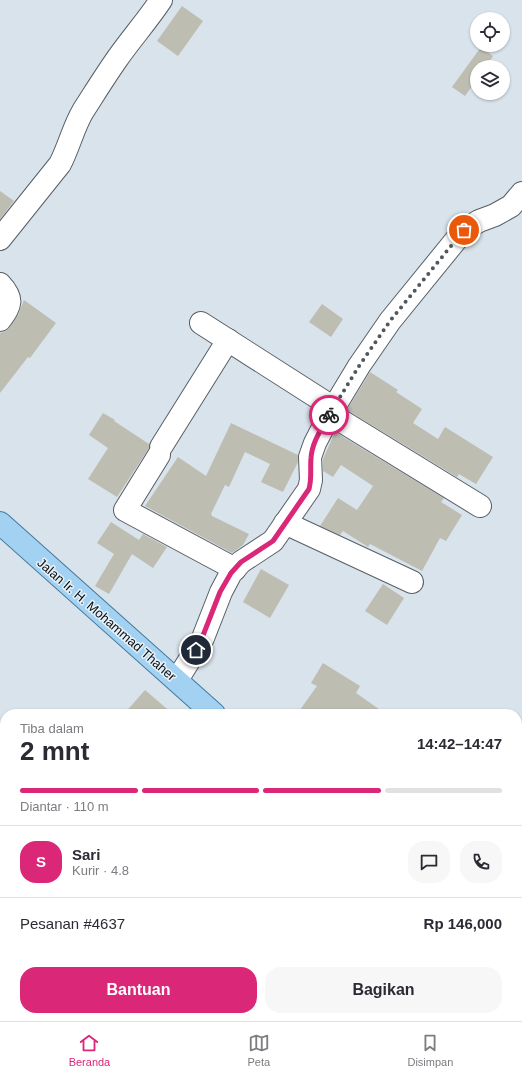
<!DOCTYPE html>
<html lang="id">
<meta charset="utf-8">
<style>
body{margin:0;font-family:Helvetica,sans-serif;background:#f7f7f7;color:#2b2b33;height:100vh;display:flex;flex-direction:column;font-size:15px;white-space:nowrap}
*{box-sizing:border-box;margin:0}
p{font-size:13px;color:#7c7c81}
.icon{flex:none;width:22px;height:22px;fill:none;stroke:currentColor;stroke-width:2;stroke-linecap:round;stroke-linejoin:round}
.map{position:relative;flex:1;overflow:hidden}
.details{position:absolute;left:0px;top:709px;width:522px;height:312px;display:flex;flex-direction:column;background:#fff;border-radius:16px 16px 0 0;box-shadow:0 1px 3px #0004}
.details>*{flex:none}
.fabs{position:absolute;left:470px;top:12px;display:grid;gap:8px}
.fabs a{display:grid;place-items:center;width:40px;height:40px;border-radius:50%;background:#fff;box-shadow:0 1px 3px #0004;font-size:20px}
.pin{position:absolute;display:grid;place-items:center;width:34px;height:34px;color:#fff;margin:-17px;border:2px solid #fff;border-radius:50%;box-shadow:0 1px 4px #0007}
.courier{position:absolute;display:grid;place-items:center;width:40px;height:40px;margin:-20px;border:3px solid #db2777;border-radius:50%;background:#fff;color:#222;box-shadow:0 1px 5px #0007}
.overview em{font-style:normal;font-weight:700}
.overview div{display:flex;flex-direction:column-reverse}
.overview{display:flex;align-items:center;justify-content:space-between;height:68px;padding:0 20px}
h1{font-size:26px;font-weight:700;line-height:30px}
.bar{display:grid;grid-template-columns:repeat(4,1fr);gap:6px 4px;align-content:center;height:48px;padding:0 20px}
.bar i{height:5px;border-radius:3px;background:#e1e1e2}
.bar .current{background:#db2777}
.bar p{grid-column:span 4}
.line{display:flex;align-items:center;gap:10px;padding:0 20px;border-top:1px solid #e1e1e2}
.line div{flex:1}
.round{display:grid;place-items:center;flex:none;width:42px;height:42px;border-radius:16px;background:#f7f7f7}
.cta{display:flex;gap:8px;margin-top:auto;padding:8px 20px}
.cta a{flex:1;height:46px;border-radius:16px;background:#db2777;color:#fff;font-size:16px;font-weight:700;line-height:46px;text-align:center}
.cta a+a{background:#f7f7f7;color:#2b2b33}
.tabs{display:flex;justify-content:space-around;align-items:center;height:56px;border-top:1px solid #e1e1e2;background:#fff;font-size:11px;color:#7c7c81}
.tabs a{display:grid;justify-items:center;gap:2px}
.tabs .current{color:#db2777}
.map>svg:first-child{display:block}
.building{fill:#bebdb2}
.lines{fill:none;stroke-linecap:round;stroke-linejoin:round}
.minor-casing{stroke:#575f66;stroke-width:24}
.major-casing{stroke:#44799d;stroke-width:24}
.minor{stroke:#fff;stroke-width:22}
.major{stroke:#a2d1f2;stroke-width:22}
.done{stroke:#52575c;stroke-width:4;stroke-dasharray:0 7.2}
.route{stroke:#db2777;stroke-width:5}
.labels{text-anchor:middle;stroke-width:3;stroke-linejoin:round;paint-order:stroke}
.street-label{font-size:13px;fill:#090c0f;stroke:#e6f1f9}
</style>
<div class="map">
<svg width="522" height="1021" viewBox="0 0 522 1021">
<rect width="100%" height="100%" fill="#d9e3eb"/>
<!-- building -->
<g class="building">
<path d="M182 6 203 21 178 56 157 41Z"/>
<path d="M481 47 493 56 486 67H477V79L465 96 452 87Z"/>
<path d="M0 191 14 201 0 219Z"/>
<path d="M24 300 56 323 30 358 28 357 0 393V333L6 331 10 327 18 315Z"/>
<path d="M322 304 343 319 331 337 309 322Z"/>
<path d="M370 372 398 390 396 392 422 409 413 423 438 439 445 427 493 457 476 484 459 474 457 477 347 410Z"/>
<path d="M103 413 115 420 114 421 149 444V448L117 497 88 479 108 448 89 435Z"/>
<path d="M231 423 298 455V462L283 492 261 482 270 464 245 452 229 487 225 485 211 514 212 515V516L249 534 243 545 232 553 145 506 178 457 206 476Z"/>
<path d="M335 432 444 498 441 502 462 515 446 541 440 538 422 571 370 544 368 547 343 531 340 535 320 526 338 498 357 510 373 486 341 465 333 477 323 471V459Z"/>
<path d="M111 522 139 540 143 534 167 547 153 568 132 554 109 594 95 586 114 554 97 543Z"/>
<path d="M261 569 289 585 270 618 243 602Z"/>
<path d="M383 584 404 598 387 625 365 611Z"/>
<path d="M323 663 360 686 356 693 386 714H297L317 686 311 683Z"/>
<path d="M145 690 173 714H124Z"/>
</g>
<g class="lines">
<defs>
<g id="minor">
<path d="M0 239 60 164C69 147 73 128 83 111 94 94 105 76 117 59 131 39 147 21 161 0"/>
<path d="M0 284C14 299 11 305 0 320"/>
<path d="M201 323 334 408"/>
<path d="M330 414 480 506"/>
<path d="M161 447 228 340"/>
<path d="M159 455 125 510 235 569"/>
<path d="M285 523 412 582"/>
<path d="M176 679 182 672 203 638 221 592 231 573 241 562 273 541 309 489 311 480 310 457 315 443 330 414 359 366 390 321 464 230 479 221 495 215 511 206 522 193"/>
<path d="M0 953 5 956"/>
<path d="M109 1016 118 1021"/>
<path d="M160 1021 162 1016"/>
<path d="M476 1021 481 1016"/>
</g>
<g id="major">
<path d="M0 523 214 714"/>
<path d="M517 991 522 995"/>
</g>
</defs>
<!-- minor casing -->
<use href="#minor" class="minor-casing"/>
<!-- major casing -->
<use href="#major" class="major-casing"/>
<!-- minor -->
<use href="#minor" class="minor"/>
<!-- major -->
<use href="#major" class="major"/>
</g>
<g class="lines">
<!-- done -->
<path class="done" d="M329 415 359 366 390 321 464 230"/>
<!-- route -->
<path class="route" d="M196 650 202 638 220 592 231 573 241 562 273 541 309 489C312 478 310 469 311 458 312 442 322 428 329 415"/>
</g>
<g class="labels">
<!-- street labels -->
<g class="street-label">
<text transform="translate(107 619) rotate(41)" y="5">Jalan Ir. H. Mohammad Thaher</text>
</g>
</g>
</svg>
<div class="fabs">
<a><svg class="icon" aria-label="locate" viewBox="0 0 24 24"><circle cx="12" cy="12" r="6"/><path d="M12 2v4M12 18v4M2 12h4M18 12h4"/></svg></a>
<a><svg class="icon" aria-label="layers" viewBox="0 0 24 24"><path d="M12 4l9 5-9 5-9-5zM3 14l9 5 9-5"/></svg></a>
</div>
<div class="pin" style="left:464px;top:230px;background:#ea580c"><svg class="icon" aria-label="bag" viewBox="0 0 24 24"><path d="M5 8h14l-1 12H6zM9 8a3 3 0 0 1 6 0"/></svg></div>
<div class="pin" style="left:196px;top:650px;background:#1f2937"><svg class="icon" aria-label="home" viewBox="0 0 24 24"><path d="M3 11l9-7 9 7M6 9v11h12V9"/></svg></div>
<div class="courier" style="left:329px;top:415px"><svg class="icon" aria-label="bike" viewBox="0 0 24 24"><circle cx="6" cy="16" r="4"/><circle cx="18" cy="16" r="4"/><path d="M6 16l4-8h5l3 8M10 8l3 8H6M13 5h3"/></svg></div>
<section class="details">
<div class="overview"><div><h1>2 mnt</h1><p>Tiba dalam</p></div><em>14:42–14:47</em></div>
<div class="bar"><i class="current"></i><i class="current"></i><i class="current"></i><i></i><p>Diantar · 110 m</p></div>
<div class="line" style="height:72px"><b class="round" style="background:#db2777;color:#fff">S</b><div><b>Sari</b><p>Kurir · 4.8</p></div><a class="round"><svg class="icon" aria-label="chat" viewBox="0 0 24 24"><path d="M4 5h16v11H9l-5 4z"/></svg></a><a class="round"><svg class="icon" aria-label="phone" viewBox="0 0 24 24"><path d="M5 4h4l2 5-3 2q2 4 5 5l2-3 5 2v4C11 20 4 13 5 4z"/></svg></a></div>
<div class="line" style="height:52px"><div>Pesanan #4637</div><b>Rp 146,000</b></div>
<div class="cta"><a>Bantuan</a><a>Bagikan</a></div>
</section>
</div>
<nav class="tabs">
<a class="current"><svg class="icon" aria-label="home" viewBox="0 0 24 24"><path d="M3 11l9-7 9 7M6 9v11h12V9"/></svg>Beranda</a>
<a><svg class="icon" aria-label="map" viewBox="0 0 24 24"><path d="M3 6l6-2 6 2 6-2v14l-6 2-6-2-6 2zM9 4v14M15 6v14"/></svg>Peta</a>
<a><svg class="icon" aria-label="saved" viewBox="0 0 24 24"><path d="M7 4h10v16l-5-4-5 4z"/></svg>Disimpan</a>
</nav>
